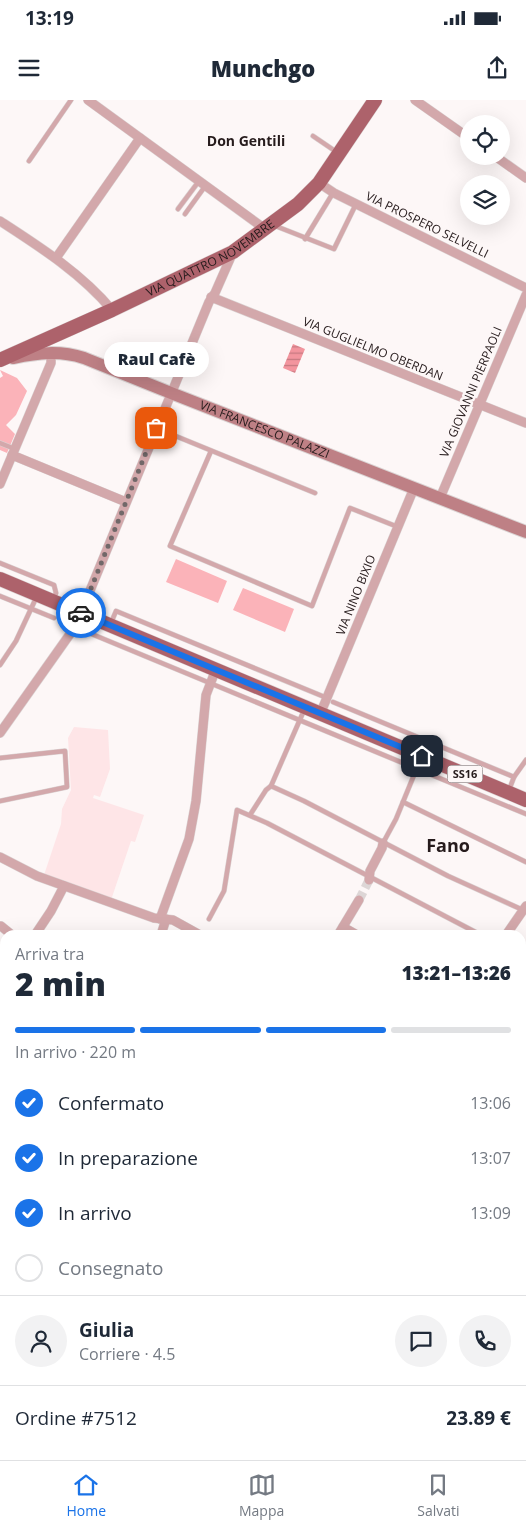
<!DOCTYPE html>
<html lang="it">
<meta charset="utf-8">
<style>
body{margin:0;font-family:"Open Sans",sans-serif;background:#f2f2f3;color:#1f2937;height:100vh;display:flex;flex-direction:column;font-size:19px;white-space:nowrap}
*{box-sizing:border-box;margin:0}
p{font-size:16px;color:#747a83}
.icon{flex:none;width:28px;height:28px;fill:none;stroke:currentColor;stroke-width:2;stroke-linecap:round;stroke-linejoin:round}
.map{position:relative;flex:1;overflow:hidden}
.drawer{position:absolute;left:0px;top:830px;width:526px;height:530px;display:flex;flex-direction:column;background:#fff;border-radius:15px 15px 0 0;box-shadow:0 5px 20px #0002}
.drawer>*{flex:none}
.controls{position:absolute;left:460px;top:15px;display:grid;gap:10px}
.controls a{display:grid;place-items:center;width:50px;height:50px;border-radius:50%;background:#fff;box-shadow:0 5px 20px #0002;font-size:25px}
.pin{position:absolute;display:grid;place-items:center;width:42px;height:42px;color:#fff;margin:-21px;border-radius:10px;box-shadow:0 2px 8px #0006}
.courier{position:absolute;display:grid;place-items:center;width:50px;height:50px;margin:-25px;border:4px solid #1a73e8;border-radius:50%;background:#fff;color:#222;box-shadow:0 1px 6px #0007}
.bubble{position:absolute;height:35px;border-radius:18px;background:#fff;box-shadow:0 5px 20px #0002;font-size:16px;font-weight:800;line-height:35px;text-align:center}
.headline em{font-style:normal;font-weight:800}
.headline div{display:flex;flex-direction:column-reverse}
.headline{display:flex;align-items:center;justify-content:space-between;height:85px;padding:0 15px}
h1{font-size:32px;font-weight:800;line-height:38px}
.bar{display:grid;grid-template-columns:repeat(4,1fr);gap:8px 5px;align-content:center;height:60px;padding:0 15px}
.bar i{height:6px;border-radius:4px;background:#e0e1e3}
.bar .current{background:#1a73e8}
.bar p{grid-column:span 4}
.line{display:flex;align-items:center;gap:12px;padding:0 15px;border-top:1px solid #e0e1e3}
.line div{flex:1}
.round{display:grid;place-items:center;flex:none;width:52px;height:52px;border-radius:26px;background:#f2f2f3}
ol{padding:0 15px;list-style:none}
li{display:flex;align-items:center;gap:15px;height:55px}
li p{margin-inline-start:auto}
li .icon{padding:5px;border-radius:50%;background:#1a73e8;color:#fff;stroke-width:4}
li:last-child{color:#747a83}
li i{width:28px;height:28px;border:2px solid #e0e1e3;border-radius:50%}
.status{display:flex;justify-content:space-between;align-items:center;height:35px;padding:0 25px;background:#fff;direction:ltr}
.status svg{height:14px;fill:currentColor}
header{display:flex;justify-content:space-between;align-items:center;height:65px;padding:0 15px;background:#fff;font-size:22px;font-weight:800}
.tabs{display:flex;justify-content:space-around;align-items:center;height:70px;border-top:1px solid #e0e1e3;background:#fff;font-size:14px;color:#747a83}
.tabs a{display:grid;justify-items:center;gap:2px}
.tabs .current{color:#1a73e8}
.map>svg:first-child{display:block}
.built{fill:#fee5e7}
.park{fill:#fbb3b9}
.garden{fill:url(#garden-dots)}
.water{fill:url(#water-rules)}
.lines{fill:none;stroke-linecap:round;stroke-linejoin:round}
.street-tunnel{stroke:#ddd6d6;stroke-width:9;stroke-dasharray:9 4.5;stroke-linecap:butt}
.lane-casing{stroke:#dbd4d4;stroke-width:5.5}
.street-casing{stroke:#dbd4d4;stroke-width:10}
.secondary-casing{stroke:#dbd4d4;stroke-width:14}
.primary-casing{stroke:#dbd4d4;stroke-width:15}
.lane{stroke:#d3a8ab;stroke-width:4.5}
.street{stroke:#d3a8ab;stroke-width:9}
.secondary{stroke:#be8085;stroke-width:12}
.primary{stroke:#ad626b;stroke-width:14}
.done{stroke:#716869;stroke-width:5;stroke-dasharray:0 9}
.route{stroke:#1a73e8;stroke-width:6}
.labels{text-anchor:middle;stroke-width:5;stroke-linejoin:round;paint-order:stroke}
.shield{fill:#fdf7f7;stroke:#665d5e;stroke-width:1}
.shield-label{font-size:11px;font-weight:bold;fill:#261b1c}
.street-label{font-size:12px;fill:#261b1c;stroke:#fdf7f7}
.neighbourhood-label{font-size:14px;font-weight:bold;fill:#261b1c;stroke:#fdf7f7}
.district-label{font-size:18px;font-weight:bold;fill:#261b1c;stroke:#fdf7f7}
</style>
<div class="status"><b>13:19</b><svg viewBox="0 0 49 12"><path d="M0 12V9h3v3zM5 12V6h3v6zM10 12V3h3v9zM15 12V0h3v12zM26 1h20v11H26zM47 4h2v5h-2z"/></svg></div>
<header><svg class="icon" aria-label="menu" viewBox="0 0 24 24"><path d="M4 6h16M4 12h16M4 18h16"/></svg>Munchgo<svg class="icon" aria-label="share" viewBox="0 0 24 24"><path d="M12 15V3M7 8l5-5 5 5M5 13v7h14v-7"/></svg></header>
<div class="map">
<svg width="526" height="1360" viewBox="0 0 526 1360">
<defs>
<pattern id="garden-dots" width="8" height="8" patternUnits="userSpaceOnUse" patternTransform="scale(1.25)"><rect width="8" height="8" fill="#fbb3b9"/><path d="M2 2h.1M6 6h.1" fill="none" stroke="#d7999e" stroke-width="1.8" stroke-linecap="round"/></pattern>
<pattern id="water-rules" width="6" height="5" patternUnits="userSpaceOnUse" patternTransform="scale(1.25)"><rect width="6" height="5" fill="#f3959e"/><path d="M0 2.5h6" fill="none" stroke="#c57980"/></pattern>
</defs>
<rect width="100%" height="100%" fill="#fdf7f7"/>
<!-- built -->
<g class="built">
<path d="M74 627 108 630 110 669 100 697 94 695 93 698 144 715 135 742 131 741 111 800 44 775 61 724 62 709 71 690 68 638Z"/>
<path d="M526 1076V1191L521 1188V1081Z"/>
</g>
<!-- park -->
<g class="park">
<path d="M0 270 17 278 27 291 16 315 6 325 15 334 7 353 0 350V278L3 276Z"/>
<path d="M176 459 227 481 218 503 166 482Z"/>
<path d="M243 488 294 509 285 532 233 510Z"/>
</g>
<!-- garden -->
<path class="garden" d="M5 1183V1225L0 1221V1191Z"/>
<!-- water -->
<path class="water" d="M293 244 305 249 295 273 283 268Z"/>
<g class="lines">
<!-- street-tunnel -->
<path class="street-tunnel" d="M359 800 369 780"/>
<defs>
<g id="lane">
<path d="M313 36 338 53"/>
<path d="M29 61 71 0"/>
<path d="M178 109 199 81"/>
<path d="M185 114 206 85"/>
<path d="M273 125 334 149 356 104"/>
<path d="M305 139 333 93"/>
<path d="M156 328 315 393"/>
<path d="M0 343 15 349"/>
<path d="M211 351 170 446 312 506 350 408 398 427"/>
<path d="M0 463 54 485 56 493 53 500"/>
<path d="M0 496 54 518"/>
<path d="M78 522 82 530 526 714"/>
<path d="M111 523 116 511 327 598"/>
<path d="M0 565 16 541 37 496"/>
<path d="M333 602 514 677"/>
<path d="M0 658 65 651 67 687 0 701"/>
<path d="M271 686 304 701 448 776 523 810"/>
<path d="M509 690 514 677 526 660"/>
<path d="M403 702 526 762"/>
<path d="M250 715 266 690 271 686 305 608"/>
<path d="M383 743 396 719 421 658"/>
<path d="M209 819 224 791 237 710 267 723 481 835"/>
<path d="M96 1360 99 1355"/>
</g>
<g id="street">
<path d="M88 0 265 129"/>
<path d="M415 0 469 38"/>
<path d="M495 56 526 78"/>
<path d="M319 83 334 93 526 188"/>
<path d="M0 121C40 147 81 173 112 210"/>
<path d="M56 158 140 38"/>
<path d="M211 197 526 323"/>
<path d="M12 355 126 402"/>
<path d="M0 384 51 263V252"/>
<path d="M440 398 526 195"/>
<path d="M321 612 414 388"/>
<path d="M0 633 75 527 209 202 215 193 233 152"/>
<path d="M0 757 37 776 154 818 173 820 200 835"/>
<path d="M369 780 370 771 382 748 383 743"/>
<path d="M160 819 189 739 196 701 206 595 216 569"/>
<path d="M1 826 12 835"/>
<path d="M343 827 357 835"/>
<path d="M35 835 51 811 64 786"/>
<path d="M161 835 166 819"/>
<path d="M338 835 359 800"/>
<path d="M506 835 526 806"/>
<path d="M521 855 526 859"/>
<path d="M0 870 5 873"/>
<path d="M521 931 526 934"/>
<path d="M0 1037 5 1042"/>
<path d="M521 1040 526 1032"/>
<path d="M0 1060 5 1050"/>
<path d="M521 1075 526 1071"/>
<path d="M521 1220 526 1223"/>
<path d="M0 1227 5 1230"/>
<path d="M0 1318 5 1311"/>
<path d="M194 1355 201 1360"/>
<path d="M328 1355 332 1360"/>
<path d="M158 1360 161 1355"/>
<path d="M524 1360 526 1357"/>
</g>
<g id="secondary">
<path id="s1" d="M13 258C38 253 59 250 84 258L176 295 526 432"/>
</g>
<g id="primary">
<path id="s2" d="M0 260 112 210 233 152 298 104 319 83 375 0"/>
<path d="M0 479 526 700"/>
</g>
</defs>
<!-- lane casing -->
<use href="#lane" class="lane-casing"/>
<!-- street casing -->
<use href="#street" class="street-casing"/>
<!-- secondary casing -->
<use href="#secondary" class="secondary-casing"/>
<!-- primary casing -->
<use href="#primary" class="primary-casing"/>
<!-- lane -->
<use href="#lane" class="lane"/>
<!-- street -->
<use href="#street" class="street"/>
<!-- secondary -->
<use href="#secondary" class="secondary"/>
<!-- primary -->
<use href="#primary" class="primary"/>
</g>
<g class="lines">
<!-- done -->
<path class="done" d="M81 513 156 328"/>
<!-- route -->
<path class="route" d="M81 513 422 656"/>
</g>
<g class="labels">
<!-- shield labels -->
<rect class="shield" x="447.5" y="665.5" width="35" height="17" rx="4"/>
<g class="shield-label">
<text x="465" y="678">SS16</text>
</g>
<!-- street labels -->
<g class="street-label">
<text transform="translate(427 125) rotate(26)" y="4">VIA PROSPERO SELVELLI</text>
<text dy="4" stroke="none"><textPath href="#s2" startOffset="234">VIA QUATTRO NOVEMBRE</textPath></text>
<text transform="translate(373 249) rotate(22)" y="4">VIA GUGLIELMO OBERDAN</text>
<text transform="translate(471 292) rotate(-67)" y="4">VIA GIOVANNI PIERPAOLI</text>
<text dy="4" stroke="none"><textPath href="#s1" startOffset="266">VIA FRANCESCO PALAZZI</textPath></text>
<text transform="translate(356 495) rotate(-68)" y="4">VIA NINO BIXIO</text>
</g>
<!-- neighbourhood labels -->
<g class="neighbourhood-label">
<text x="246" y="46">Don Gentili</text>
</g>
<!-- district labels -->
<g class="district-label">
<text x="448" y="752">Fano</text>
</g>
</g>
</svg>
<div class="controls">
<a><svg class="icon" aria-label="locate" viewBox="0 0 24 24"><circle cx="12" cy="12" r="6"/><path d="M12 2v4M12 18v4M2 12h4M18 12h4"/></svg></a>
<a><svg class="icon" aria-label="layers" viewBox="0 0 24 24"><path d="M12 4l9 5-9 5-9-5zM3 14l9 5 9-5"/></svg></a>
</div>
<div class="pin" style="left:156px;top:328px;background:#ea580c"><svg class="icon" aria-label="bag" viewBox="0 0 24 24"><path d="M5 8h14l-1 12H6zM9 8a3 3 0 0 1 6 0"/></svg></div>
<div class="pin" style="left:422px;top:656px;background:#1f2937"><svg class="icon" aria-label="home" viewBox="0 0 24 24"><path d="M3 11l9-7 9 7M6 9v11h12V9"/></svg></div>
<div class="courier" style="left:81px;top:513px"><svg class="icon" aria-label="car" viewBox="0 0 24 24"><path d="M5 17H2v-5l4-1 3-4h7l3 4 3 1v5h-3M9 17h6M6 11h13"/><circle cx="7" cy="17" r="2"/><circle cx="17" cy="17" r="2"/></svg></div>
<div class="bubble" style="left:104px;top:242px;width:105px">Raul Cafè</div>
<section class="drawer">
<div class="headline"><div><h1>2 min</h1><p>Arriva tra</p></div><em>13:21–13:26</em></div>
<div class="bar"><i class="current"></i><i class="current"></i><i class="current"></i><i></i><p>In arrivo · 220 m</p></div>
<ol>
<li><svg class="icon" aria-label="check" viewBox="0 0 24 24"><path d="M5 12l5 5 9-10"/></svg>Confermato<p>13:06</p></li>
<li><svg class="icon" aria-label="check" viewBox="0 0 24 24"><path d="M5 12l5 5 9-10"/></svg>In preparazione<p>13:07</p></li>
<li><svg class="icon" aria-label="check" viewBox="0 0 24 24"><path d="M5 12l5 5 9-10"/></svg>In arrivo<p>13:09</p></li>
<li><i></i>Consegnato</li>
</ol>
<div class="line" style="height:90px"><a class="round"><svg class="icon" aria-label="person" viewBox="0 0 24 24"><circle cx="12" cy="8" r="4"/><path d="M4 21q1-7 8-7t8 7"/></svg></a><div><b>Giulia</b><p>Corriere · 4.5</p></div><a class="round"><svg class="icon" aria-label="chat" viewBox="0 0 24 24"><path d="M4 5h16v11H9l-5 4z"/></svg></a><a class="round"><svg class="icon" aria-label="phone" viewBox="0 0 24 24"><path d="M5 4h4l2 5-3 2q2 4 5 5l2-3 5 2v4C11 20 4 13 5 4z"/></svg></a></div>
<div class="line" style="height:65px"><div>Ordine #7512</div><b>23.89 €</b></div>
</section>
</div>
<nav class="tabs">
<a class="current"><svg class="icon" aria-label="home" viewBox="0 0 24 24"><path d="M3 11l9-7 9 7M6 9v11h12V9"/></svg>Home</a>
<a><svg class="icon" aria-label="map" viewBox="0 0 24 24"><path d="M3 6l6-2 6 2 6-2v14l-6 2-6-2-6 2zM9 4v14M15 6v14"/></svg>Mappa</a>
<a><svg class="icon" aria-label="saved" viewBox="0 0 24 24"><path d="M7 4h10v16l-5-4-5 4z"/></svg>Salvati</a>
</nav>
